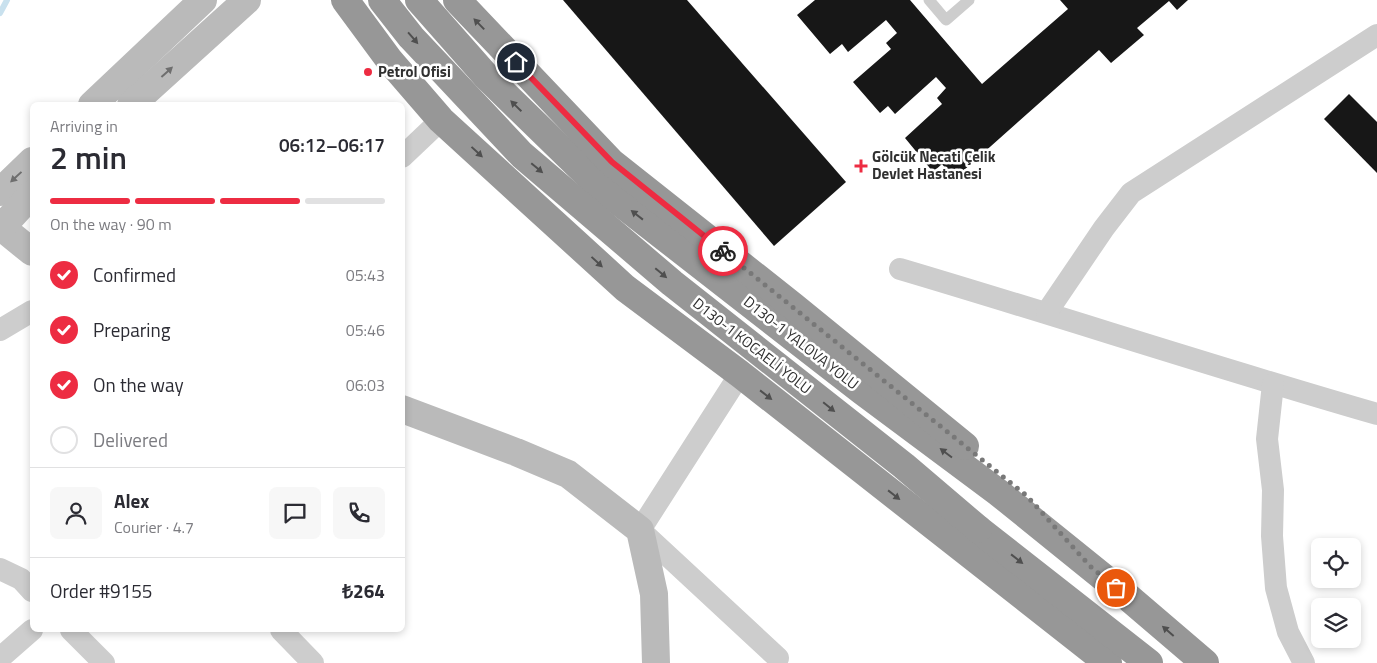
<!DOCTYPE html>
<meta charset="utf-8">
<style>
body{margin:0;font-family:"Titillium Web",sans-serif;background:#f7f7f7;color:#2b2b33;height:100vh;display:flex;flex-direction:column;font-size:19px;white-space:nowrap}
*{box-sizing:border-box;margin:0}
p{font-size:16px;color:#7c7c81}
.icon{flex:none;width:28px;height:28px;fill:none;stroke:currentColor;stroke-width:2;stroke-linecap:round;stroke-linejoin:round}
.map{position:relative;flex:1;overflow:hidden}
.drawer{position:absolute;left:30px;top:102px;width:375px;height:530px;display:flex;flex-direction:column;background:#fff;border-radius:8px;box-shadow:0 2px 8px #0003}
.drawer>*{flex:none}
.controls{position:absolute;left:1311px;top:538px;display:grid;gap:10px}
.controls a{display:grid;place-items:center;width:50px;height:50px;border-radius:8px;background:#fff;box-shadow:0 2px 8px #0003;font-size:25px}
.pin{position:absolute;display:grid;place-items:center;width:42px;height:42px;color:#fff;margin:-21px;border:2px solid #fff;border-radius:50%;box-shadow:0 1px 5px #0007}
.courier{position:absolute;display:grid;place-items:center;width:50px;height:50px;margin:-25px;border:4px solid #ed2c42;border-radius:50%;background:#fff;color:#222;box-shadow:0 1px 6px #0007}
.summary em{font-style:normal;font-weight:600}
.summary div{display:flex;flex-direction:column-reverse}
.summary{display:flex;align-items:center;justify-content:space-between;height:85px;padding:0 20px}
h1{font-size:32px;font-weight:600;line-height:38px}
.bar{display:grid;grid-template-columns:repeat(4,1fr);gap:8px 5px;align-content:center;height:60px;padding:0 20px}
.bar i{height:6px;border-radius:4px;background:#e1e1e2}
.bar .current{background:#ed2c42}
.bar p{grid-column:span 4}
.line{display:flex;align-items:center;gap:12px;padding:0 20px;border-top:1px solid #e1e1e2}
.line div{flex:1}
.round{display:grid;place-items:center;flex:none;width:52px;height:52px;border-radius:8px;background:#f7f7f7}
ol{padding:0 20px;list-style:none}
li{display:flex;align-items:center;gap:15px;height:55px}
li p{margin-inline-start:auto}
li .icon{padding:5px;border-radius:50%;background:#ed2c42;color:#fff;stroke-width:4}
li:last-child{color:#7c7c81}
li i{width:28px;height:28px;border:2px solid #e1e1e2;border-radius:50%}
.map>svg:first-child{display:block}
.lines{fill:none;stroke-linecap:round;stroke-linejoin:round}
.stream{stroke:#c9e1ee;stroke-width:6}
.building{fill:#171717}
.lane{stroke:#cdcdcd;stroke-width:11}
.street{stroke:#cdcdcd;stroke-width:22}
.secondary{stroke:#bababa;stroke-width:28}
.highway{stroke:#979797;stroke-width:28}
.highway-bridge{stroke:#979797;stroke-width:28}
.oneway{fill:#4f4f4f}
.oneway2{fill:#6e6e6e}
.done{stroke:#787878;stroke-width:5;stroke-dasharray:0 9}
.route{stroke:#ed2c42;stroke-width:6}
.poi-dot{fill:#ed2c42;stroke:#fff;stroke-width:2}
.labels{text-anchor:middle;stroke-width:5;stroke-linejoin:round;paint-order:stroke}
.poi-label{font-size:15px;font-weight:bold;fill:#303030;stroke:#fff;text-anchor:start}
.street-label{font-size:15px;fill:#303030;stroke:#fff}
</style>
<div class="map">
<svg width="1377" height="663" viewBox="0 0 1377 663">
<rect width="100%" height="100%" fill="#fff"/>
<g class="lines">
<!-- stream -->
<path class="stream" d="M0 13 7 0"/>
</g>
<!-- building -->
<g class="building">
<path d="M563 0H687L846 182 774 246Z"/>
<path d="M815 0H910L982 84 1068 9 1060 0H1188L1177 10 1169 1 1137 28 1144 35 1111 63 1099 50 954 179 942 164 933 172 905 138 942 104 937 98 946 88 936 77 895 114 888 106 880 113 853 82 891 49 886 43 897 33 886 20 848 52 842 44 830 54 797 15Z"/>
<path d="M1349 94 1377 122V173L1324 119Z"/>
</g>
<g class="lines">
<!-- lane -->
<path class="lane" d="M929 0 946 20 969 0"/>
<!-- street -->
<g class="street">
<path d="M402 157 441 120"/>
<path d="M900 269C1059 316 1217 368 1377 414"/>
<path d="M1047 312 1104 228 1131 193 1377 35"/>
<path d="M0 330 32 311"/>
<path d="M740 374 640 530 778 658"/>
<path d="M1273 384 1267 439 1273 490 1272 536 1276 588 1288 632 1304 663"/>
<path d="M0 569 21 579 32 591"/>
<path d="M71 630 104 663"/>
<path d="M281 630 313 663"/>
<path d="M0 658 32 630"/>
</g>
<!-- secondary -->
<g class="secondary">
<path d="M92 105 203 0"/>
<path d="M131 105 247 0"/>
<path d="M0 192 32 161"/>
<path d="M0 226 32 252"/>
<path d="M0 229 32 194"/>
<path d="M402 409 516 452 568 474 640 530 654 594 656 663"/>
</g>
<!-- highway -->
<g class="highway">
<path d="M345 0 390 61 441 120 625 288 740 374 1108 663"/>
<path d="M419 0 486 76 600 187 862 391 999 493 1129 598 1205 663"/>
<path d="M457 0 611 162 793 306 965 446"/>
<path d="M978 529 1149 663"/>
</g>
<!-- highway-bridge -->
<path class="highway-bridge" d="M382 0 411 37 522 155 672 283 904 466 978 529"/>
</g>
<!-- one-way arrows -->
<defs><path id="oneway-solid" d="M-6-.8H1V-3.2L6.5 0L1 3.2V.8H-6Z" transform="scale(1.25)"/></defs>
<g class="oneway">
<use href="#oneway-solid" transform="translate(479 24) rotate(-134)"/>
<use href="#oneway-solid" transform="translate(413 38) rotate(49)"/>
<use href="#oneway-solid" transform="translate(516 106) rotate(-136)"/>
<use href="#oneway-solid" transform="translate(477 152) rotate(43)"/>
<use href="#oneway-solid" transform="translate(537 168) rotate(40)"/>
<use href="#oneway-solid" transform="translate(637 215) rotate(-142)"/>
<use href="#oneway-solid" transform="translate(597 262) rotate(43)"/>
<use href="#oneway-solid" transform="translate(661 273) rotate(40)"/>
<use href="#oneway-solid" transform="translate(766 395) rotate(38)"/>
<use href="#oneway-solid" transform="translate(829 407) rotate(39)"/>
<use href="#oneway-solid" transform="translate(946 453) rotate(-143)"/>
<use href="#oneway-solid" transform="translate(894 495) rotate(38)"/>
<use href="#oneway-solid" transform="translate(1017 559) rotate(38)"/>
<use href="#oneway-solid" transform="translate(1168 631) rotate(-139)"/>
</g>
<g class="oneway2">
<use href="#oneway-solid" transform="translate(167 72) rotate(-42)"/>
<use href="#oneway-solid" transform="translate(16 177) rotate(137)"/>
</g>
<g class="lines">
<!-- done -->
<path class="done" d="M723 251 1027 496 1090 566 1116 588"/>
<!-- route -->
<path class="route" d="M516 62 612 162 723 251"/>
</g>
<!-- markers -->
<g class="poi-dot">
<circle cx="368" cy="72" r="5"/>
<path d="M858.5 158.5h5v5h5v5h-5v5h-5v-5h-5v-5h5z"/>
</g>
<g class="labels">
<!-- poi labels -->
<g class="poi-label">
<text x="378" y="77">Petrol Ofisi</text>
<text x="872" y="162">Gölcük Necati Çelik<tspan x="872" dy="17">Devlet Hastanesi</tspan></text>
</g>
<!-- street labels -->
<g class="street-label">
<text transform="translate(801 343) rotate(38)" y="5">D130-1 YALOVA YOLU</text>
<text transform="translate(752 346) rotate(38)" y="5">D130-1 KOCAELİ YOLU</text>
</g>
</g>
</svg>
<div class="controls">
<a><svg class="icon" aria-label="locate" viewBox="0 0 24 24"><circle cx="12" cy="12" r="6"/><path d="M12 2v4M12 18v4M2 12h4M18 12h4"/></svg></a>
<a><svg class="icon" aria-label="layers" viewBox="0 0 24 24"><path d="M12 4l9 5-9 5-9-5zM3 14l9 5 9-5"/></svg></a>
</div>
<div class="pin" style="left:1116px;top:588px;background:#ea580c"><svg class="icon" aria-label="bag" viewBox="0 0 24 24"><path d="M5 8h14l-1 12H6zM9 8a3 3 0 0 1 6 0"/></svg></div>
<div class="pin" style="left:516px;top:62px;background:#1f2937"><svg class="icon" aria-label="home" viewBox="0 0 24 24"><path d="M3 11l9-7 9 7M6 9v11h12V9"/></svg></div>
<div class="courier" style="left:723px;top:251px"><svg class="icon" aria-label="bike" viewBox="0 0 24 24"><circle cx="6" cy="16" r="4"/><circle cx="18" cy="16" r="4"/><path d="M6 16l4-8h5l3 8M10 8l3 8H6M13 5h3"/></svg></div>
<section class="drawer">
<div class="summary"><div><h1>2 min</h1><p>Arriving in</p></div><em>06:12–06:17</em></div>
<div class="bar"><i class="current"></i><i class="current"></i><i class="current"></i><i></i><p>On the way · 90 m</p></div>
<ol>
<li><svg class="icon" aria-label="check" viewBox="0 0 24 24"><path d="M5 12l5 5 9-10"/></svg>Confirmed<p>05:43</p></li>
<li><svg class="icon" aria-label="check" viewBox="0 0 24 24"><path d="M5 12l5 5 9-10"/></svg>Preparing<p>05:46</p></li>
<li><svg class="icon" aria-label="check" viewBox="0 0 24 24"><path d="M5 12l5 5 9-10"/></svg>On the way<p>06:03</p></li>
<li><i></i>Delivered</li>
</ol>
<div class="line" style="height:90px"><a class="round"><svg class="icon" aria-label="person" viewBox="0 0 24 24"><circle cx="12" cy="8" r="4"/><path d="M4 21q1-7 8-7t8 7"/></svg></a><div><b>Alex</b><p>Courier · 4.7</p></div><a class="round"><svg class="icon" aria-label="chat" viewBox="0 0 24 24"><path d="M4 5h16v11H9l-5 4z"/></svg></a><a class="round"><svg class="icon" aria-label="phone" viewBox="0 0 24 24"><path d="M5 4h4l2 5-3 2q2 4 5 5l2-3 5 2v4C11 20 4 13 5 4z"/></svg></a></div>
<div class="line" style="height:65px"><div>Order #9155</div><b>₺264</b></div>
</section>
</div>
